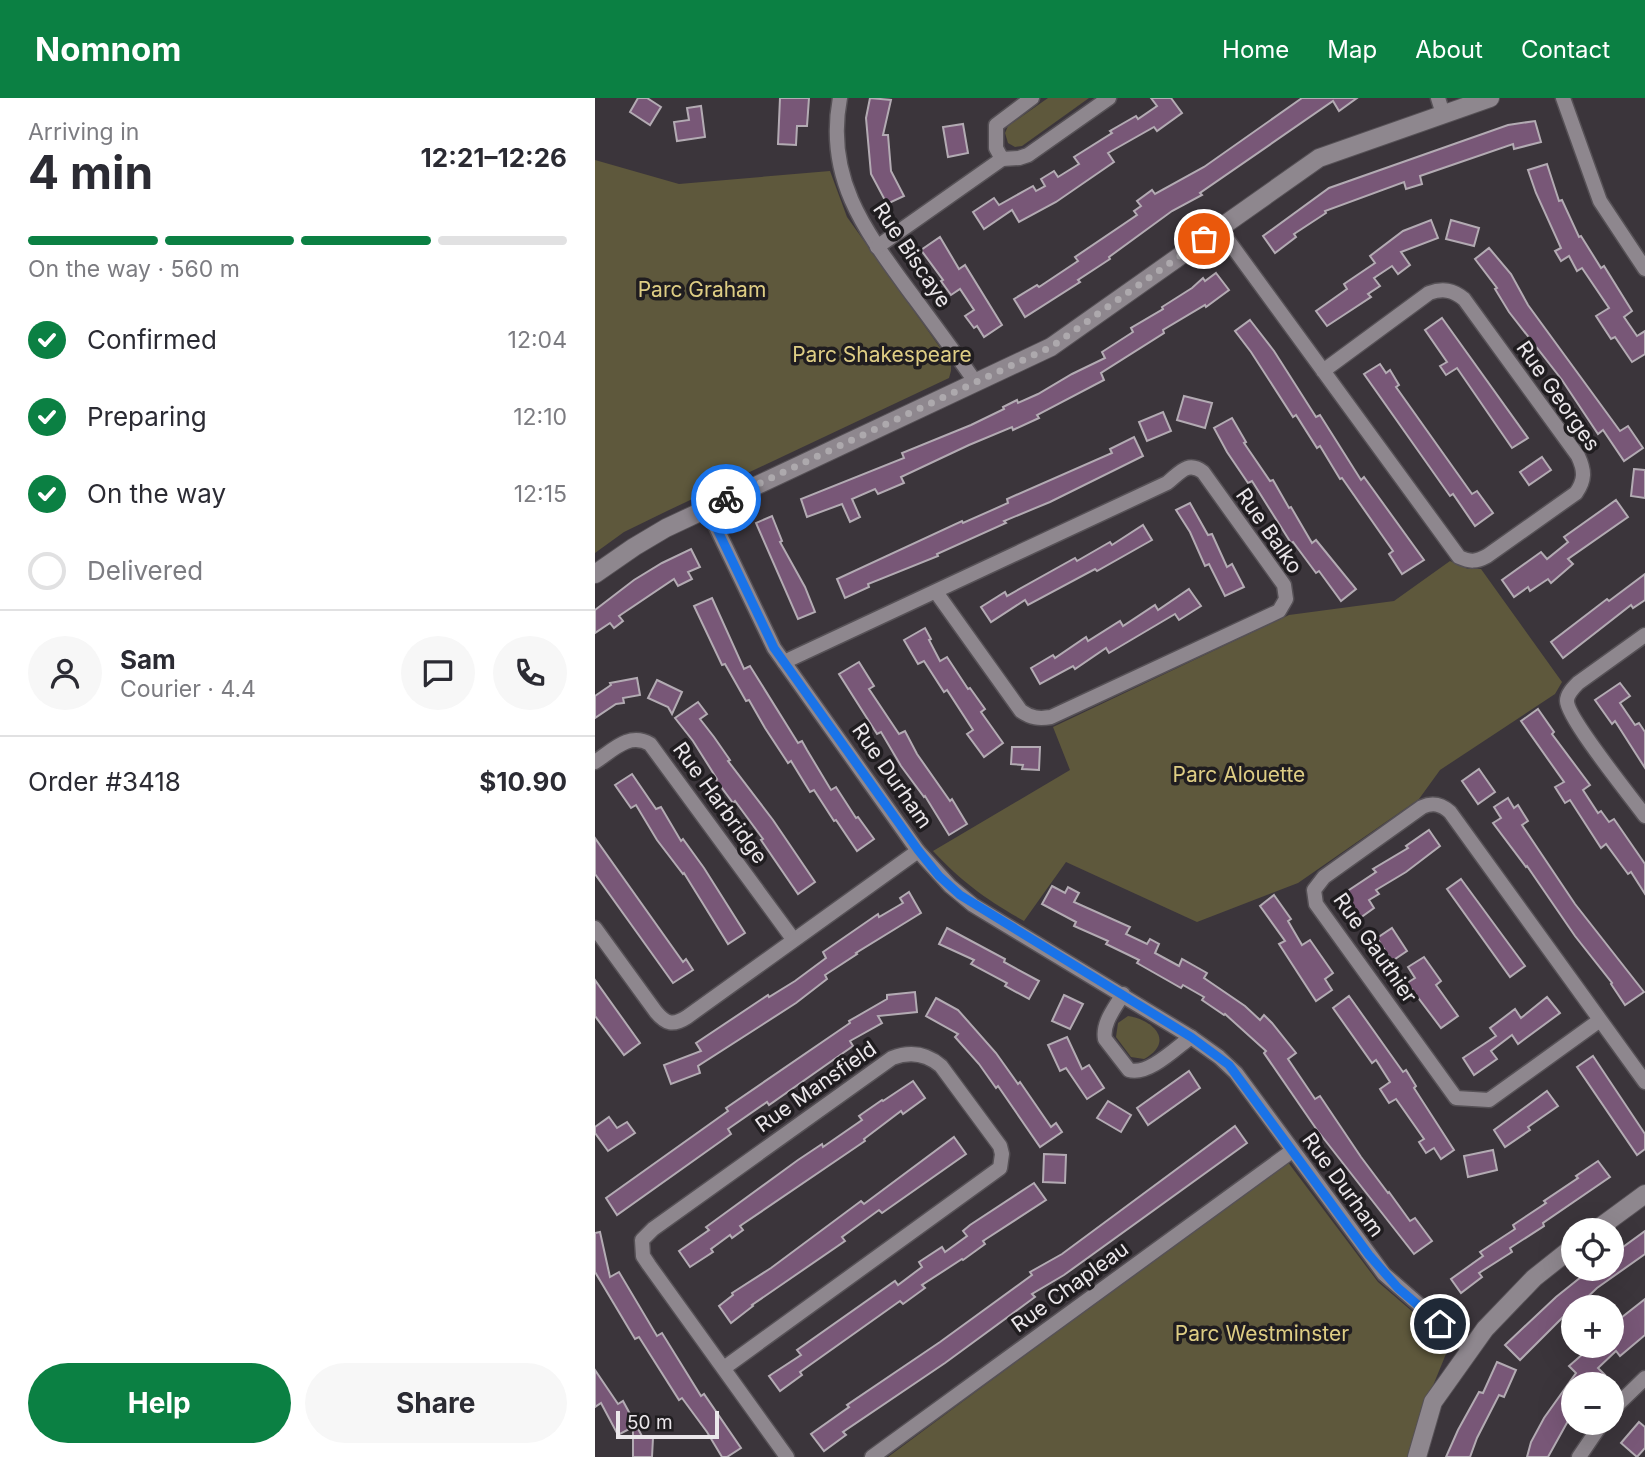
<!DOCTYPE html>
<meta charset="utf-8">
<style>
body{margin:0;font-family:Inter,sans-serif;background:#f7f7f7;color:#2b2b33;height:100vh;display:flex;flex-direction:column;font-size:26px;white-space:nowrap}
*{box-sizing:border-box;margin:0}
p{font-size:23px;color:#7c7c81}
.icon{flex:none;width:38px;height:38px;fill:none;stroke:currentColor;stroke-width:2;stroke-linecap:round;stroke-linejoin:round}
.map{position:relative;flex:1;overflow:hidden}
.details{display:flex;flex-direction:column;background:#fff;width:595px}
.details>*{flex:none}
.fabs{position:absolute;left:966px;top:1120px;display:grid;gap:14px}
.fabs a{display:grid;place-items:center;width:63px;height:63px;border-radius:50%;background:#fff;box-shadow:0 7px 28px #0002;font-size:35px}
.scale{position:absolute;left:21px;bottom:18px;width:103px;box-sizing:border-box;padding-left:7px;border:4px solid #ebe7eb;border-top:0;font-size:19px;line-height:24px;white-space:nowrap;color:#ebe7eb;-webkit-text-stroke:5px #201d20;paint-order:stroke}
.pin{position:absolute;display:grid;place-items:center;width:60px;height:60px;color:#fff;margin:-30px;border:4px solid #fff;border-radius:50%;box-shadow:0 2px 7px #0007}
.courier{position:absolute;display:grid;place-items:center;width:70px;height:70px;margin:-35px;border:5px solid #1a73e8;border-radius:50%;background:#fff;color:#222;box-shadow:0 2px 9px #0007}
.summary em{font-style:normal;font-weight:700}
.summary div{display:flex;flex-direction:column-reverse}
.summary{display:flex;align-items:center;justify-content:space-between;height:119px;padding:0 28px}
h1{font-size:46px;font-weight:700;line-height:52px}
.bar{display:grid;grid-template-columns:repeat(4,1fr);gap:10px 7px;align-content:center;height:84px;padding:0 28px}
.bar i{height:9px;border-radius:5px;background:#e1e1e2}
.bar .current{background:#0b8043}
.bar p{grid-column:span 4}
.line{display:flex;align-items:center;gap:18px;padding:0 28px;border-top:2px solid #e1e1e2}
.line div{flex:1}
.round{display:grid;place-items:center;flex:none;width:74px;height:74px;border-radius:37px;background:#f7f7f7}
ol{padding:0 28px;list-style:none}
li{display:flex;align-items:center;gap:21px;height:77px}
li p{margin-inline-start:auto}
li .icon{padding:7px;border-radius:50%;background:#0b8043;color:#fff;stroke-width:4}
li:last-child{color:#7c7c81}
li i{width:38px;height:38px;border:4px solid #e1e1e2;border-radius:50%}
.button{display:flex;gap:14px;margin-top:auto;padding:14px 28px}
.button a{flex:1;height:80px;border-radius:42px;background:#0b8043;color:#fff;font-size:28px;font-weight:700;line-height:80px;text-align:center}
.button a+a{background:#f7f7f7;color:#2b2b33}
header{display:flex;align-items:center;gap:42px;box-sizing:border-box;height:98px;padding:0 35px;background:#0b8043;color:#fff}
header strong{font-size:33px}
nav{display:flex;gap:38px;margin-inline-start:auto;font-size:24px}
main{display:flex;flex:1;min-height:0}
.map>svg:first-child{display:block}
.green{fill:#5e583c}
.building{fill:#785777;stroke:#b3abb3;stroke-width:2}
.lines{fill:none;stroke-linecap:round;stroke-linejoin:round}
.street-casing{stroke:#565156;stroke-width:17}
.secondary-casing{stroke:#565156;stroke-width:20}
.street{stroke:#8e878e;stroke-width:14}
.secondary{stroke:#8e878e;stroke-width:18}
.done{stroke:#ada9ad;stroke-width:7;stroke-dasharray:0 12.6}
.route{stroke:#1a73e8;stroke-width:9}
.labels{text-anchor:middle;stroke-width:7;stroke-linejoin:round;paint-order:stroke}
.street-label{font-size:21px;fill:#ebe7eb;stroke:#201d20}
.park-label{font-size:21px;fill:#decd84;stroke:#201d20}
</style>
<header>
<strong>Nomnom</strong>
<nav><a>Home</a><a>Map</a><a>About</a><a>Contact</a></nav>
</header>
<main>
<section class="details">
<div class="summary"><div><h1>4 min</h1><p>Arriving in</p></div><em>12:21–12:26</em></div>
<div class="bar"><i class="current"></i><i class="current"></i><i class="current"></i><i></i><p>On the way · 560 m</p></div>
<ol>
<li><svg class="icon" aria-label="check" viewBox="0 0 24 24"><path d="M5 12l5 5 9-10"/></svg>Confirmed<p>12:04</p></li>
<li><svg class="icon" aria-label="check" viewBox="0 0 24 24"><path d="M5 12l5 5 9-10"/></svg>Preparing<p>12:10</p></li>
<li><svg class="icon" aria-label="check" viewBox="0 0 24 24"><path d="M5 12l5 5 9-10"/></svg>On the way<p>12:15</p></li>
<li><i></i>Delivered</li>
</ol>
<div class="line" style="height:126px"><a class="round"><svg class="icon" aria-label="person" viewBox="0 0 24 24"><circle cx="12" cy="8" r="4"/><path d="M4 21q1-7 8-7t8 7"/></svg></a><div><b>Sam</b><p>Courier · 4.4</p></div><a class="round"><svg class="icon" aria-label="chat" viewBox="0 0 24 24"><path d="M4 5h16v11H9l-5 4z"/></svg></a><a class="round"><svg class="icon" aria-label="phone" viewBox="0 0 24 24"><path d="M5 4h4l2 5-3 2q2 4 5 5l2-3 5 2v4C11 20 4 13 5 4z"/></svg></a></div>
<div class="line" style="height:91px"><div>Order #3418</div><b>$10.90</b></div>
<div class="button"><a>Help</a><a>Share</a></div>
</section>
<div class="map">
<svg width="1050" height="1359" viewBox="0 0 1050 1359">
<rect width="100%" height="100%" fill="#3b353b"/>
<!-- green -->
<g class="green">
<path d="M453 0H494L427 48 420 49 413 45 410 35 413 28Z"/>
<path d="M0 62 84 86 235 73 252 119 356 265V273L354 280 72 413 29 434 0 455Z"/>
<path d="M855 463 873 471H886L967 584 960 596 845 672 824 701 703 785 602 824 471 764 429 823C392 802 368 785 338 753L475 672 458 629 694 517 799 503Z"/>
<path d="M533 918C559 922 580 944 549 961L536 959 521 939 523 925Z"/>
<path d="M692 1063 783 1184 855 1246 824 1322 812 1359H293Z"/>
</g>
<!-- building -->
<g class="building">
<path d="M43 0H52L66 9 55 27 35 14Z"/>
<path d="M185 0H214L212 28H202L201 47 183 46Z"/>
<path d="M275 0 296 2 288 37H293L296 73 309 98 292 106 276 76 271 20Z"/>
<path d="M556 0H576L587 15 562 33 559 29 513 55 519 64 461 104 424 124 417 112 389 131 378 114 399 100 404 107 438 88 441 93 450 88 446 81 459 73 463 79 484 66 479 59 517 35 515 33 541 18 543 21 562 8Z"/>
<path d="M707 0H762L744 13 738 3 605 95 607 97 577 113 514 159 515 161 483 182 485 184 430 219 419 201 442 187 444 189 483 163 480 159 542 117 539 113 546 108 542 103 557 92 560 96 609 69Z"/>
<path d="M106 8 110 39 82 43 79 24 94 22 92 10Z"/>
<path d="M940 23 946 44 919 51 918 46 825 78 827 86 811 91 809 84 730 113 731 115 699 136 701 139 680 155 668 138 734 90 913 27Z"/>
<path d="M368 26 373 55 353 59 348 29Z"/>
<path d="M952 66 964 103 967 102 984 139 986 138 1006 170 1009 168 1037 213 1029 219 1042 238 1050 233V256L1037 264 1020 239 1016 241 1001 218 1014 210 987 170 982 173 974 158 966 163 960 153 966 150 941 95 933 72Z"/>
<path d="M836 122 843 140 806 154 815 167 803 176 797 168 779 180 785 188 773 196 776 199 732 228 721 213 752 191 749 186 780 165 775 158 808 133Z"/>
<path d="M856 122 884 130 879 148 851 141Z"/>
<path d="M345 139 364 171 370 167 407 227 389 239 382 228 379 230 370 218 379 212 365 191 356 197 346 183 348 182 326 152Z"/>
<path d="M894 150 916 176 933 207 1025 333 1033 328 1048 350 1029 363 1008 332 1003 336 967 282 914 214 900 191 902 190 880 161Z"/>
<path d="M621 175 634 192 611 209 610 207 568 232 569 235 506 275 509 282 442 317 444 320 418 332 417 329 374 347 306 379 309 385 283 396 280 391 257 401 265 419 255 424 247 406 212 419 206 401 309 360 307 355 376 327 409 311 408 309 422 302 423 305 443 296 477 276 510 260 507 254 538 234 536 230 568 211 567 209 597 190 608 180 610 183Z"/>
<path d="M847 220 933 340 917 350 862 270 851 277 845 268 852 264 830 232Z"/>
<path d="M655 222 679 253 721 319 725 317 766 382 769 379 829 462 807 476 794 456 798 453 747 380 745 381 725 348 722 350 701 317 698 319 656 254 640 233Z"/>
<path d="M785 266 791 275 795 272 804 287 801 289 877 396 882 393 898 415 880 428 858 396 855 398 769 276Z"/>
<path d="M589 298 617 305 610 330 582 322Z"/>
<path d="M568 314 576 333 552 343 544 324Z"/>
<path d="M637 320 651 344 649 345 675 383 678 382 694 410 696 409 717 445 721 442 761 491 746 503 724 473 721 475 698 444 696 445 657 383 653 385 632 354 619 330Z"/>
<path d="M539 339 548 358 455 404 409 423 411 425 342 456 343 458 273 486 274 489 250 500 242 481 367 423 368 425 413 405 412 401 517 355 515 351Z"/>
<path d="M947 359 956 372 934 387 925 374Z"/>
<path d="M1039 371 1050 372V400L1036 398Z"/>
<path d="M1021 402 1033 419 973 461 978 466 956 485 953 481 935 493 933 489 919 499 907 482 946 454 952 461 973 444 969 439Z"/>
<path d="M595 405 613 437 617 436 632 469 637 466 649 489 630 498 614 466 610 468 595 434 581 412Z"/>
<path d="M177 418 187 443 185 444 210 489 220 514 203 521 161 425Z"/>
<path d="M548 427 557 442 502 473 500 471 433 507 430 502 396 524 386 509 410 494 412 498 480 460 482 463 515 444 517 447Z"/>
<path d="M96 451 105 469 93 474 97 481 83 488 79 481 24 518 28 523 19 530 15 525 0 535V512L39 482 67 465Z"/>
<path d="M1050 476V502L1038 510 1036 507 968 560 956 544 1012 501 1014 503Z"/>
<path d="M594 491 606 508 584 522 580 516 514 555 511 550 480 571 478 568 445 586 436 570 458 557 460 560 491 539 493 543 525 523 528 528 560 507 563 512Z"/>
<path d="M117 500 149 571 155 568 203 645 207 643 212 652 236 692 241 689 261 720 263 719 279 741 262 753 241 722 239 723 219 692 215 694 196 663 193 665 170 630 154 602 151 603 130 566 127 567 99 508Z"/>
<path d="M330 530 336 541 334 542 345 563 352 559 373 591 375 590 390 611 386 614 408 645 389 659 372 636 378 632 352 592 349 594 329 563 323 566 309 542Z"/>
<path d="M264 564 279 588 274 591 304 636 310 633 322 656 355 703 357 701 372 726 354 737 330 698 329 699 306 668 286 634 282 636 244 576Z"/>
<path d="M42 580 45 597 28 600 29 605 21 606 0 620V598L16 587 15 585Z"/>
<path d="M62 582 87 594 77 616 73 609 53 600Z"/>
<path d="M1025 585 1035 598 1025 605 1040 627 1044 625 1050 634V670L1020 623 1017 626 1000 602Z"/>
<path d="M103 604 112 616 105 621 119 639 135 662 133 663 178 722 220 784 203 796 166 742 168 741 140 703 138 705 121 682 122 681 98 643 80 620Z"/>
<path d="M943 611 959 634 957 636 995 687 988 692 1003 715 1006 713 1014 724 1019 721 1050 766V796L1036 774 1033 776 1011 746 1006 750 975 702 970 705 960 689 969 684 926 623Z"/>
<path d="M417 649H445L444 672 427 671 428 667 416 666Z"/>
<path d="M884 671 900 694 883 706 867 683Z"/>
<path d="M37 676 61 711 66 709 86 743 88 741 109 770 150 835 133 846 89 775 88 776 62 742 41 707 36 710 20 687Z"/>
<path d="M913 700 919 710 923 707 933 723 927 727 980 806 1049 894 1030 907 1016 886 1017 885 980 838 932 768 931 769 898 725 906 720 899 709Z"/>
<path d="M834 732 845 748 811 774 781 792 784 796 774 802 779 810 765 820 748 796 781 774 778 771 813 750 811 748Z"/>
<path d="M0 740 88 864 91 861 98 872 78 885 0 776Z"/>
<path d="M866 781 930 868 915 879 852 791Z"/>
<path d="M457 788 470 795 473 789 484 795 479 804 535 829 531 836 552 846 555 841 564 846 560 855 584 868 587 861 612 875 609 880 650 908 665 922 669 917 677 925 701 955 693 961 720 1001 725 998 766 1059 793 1095 794 1094 815 1123 820 1120 837 1143 819 1156 722 1032 669 955 671 953 630 916 629 917 607 902 609 899 588 887 586 890 542 865 544 862 511 846 513 843 479 828 481 824 447 806Z"/>
<path d="M314 794 326 815 261 855 262 856 230 877 232 881 201 905 103 968 105 975 76 986 69 967 106 953 101 945 173 897 174 899 200 883 231 860 228 854 283 816 284 819 308 805 305 800Z"/>
<path d="M679 797 696 821 693 823 707 847 715 842 738 875 730 881 737 892 721 903 684 846 690 843 665 808Z"/>
<path d="M352 830 410 861 409 864 444 883 434 901 410 888 412 885 376 866 379 862 344 846Z"/>
<path d="M797 830 812 853 797 863 782 840Z"/>
<path d="M829 859 846 883 841 887 863 918 846 930 812 885 820 880 813 869Z"/>
<path d="M0 882 45 945 29 957 0 918Z"/>
<path d="M320 894 322 914 283 918 287 925 255 943 258 948 174 1007 172 1004 133 1031 136 1036 22 1117 11 1100 133 1013 131 1010 255 925 254 923 292 901V897Z"/>
<path d="M469 897 488 906 475 931 457 923Z"/>
<path d="M754 898 808 974 811 972 821 988 819 990 859 1052 846 1061 839 1050 831 1055 824 1044 829 1041 801 1001 794 1005 785 991 795 984 781 962 777 965 738 910Z"/>
<path d="M952 899 965 915 923 946 917 937 896 953 902 961 879 977 868 960 901 938 895 930 920 911 926 920Z"/>
<path d="M341 900 363 912 401 955 423 986 425 984 456 1029 461 1025 467 1034 445 1049 403 988 401 990 384 966 360 939 363 936 331 918Z"/>
<path d="M472 939 487 971 494 967 509 990 492 1001 471 970 465 973 453 947Z"/>
<path d="M998 958 1050 1036V1051L1042 1057 982 969Z"/>
<path d="M594 973 605 990 553 1027 542 1010Z"/>
<path d="M318 983 330 1000 308 1016 306 1013 269 1041 270 1043 145 1128 148 1132 137 1140 135 1137 116 1151 118 1154 95 1169 84 1153 114 1132 111 1129 203 1062 227 1046 228 1049 267 1022 264 1018 287 1002 288 1003Z"/>
<path d="M952 993 963 1008 933 1029 935 1032 910 1049 899 1032Z"/>
<path d="M513 1003 536 1017 526 1034 502 1020Z"/>
<path d="M14 1019 22 1030 32 1024 40 1035 13 1053 0 1035V1029Z"/>
<path d="M640 1028 652 1045 469 1177 437 1196 440 1199 350 1265 248 1334 251 1337 229 1353 216 1336 254 1309 252 1307 345 1244 437 1177 435 1174 467 1156Z"/>
<path d="M359 1039 371 1056 287 1115 284 1112 247 1139 250 1143 157 1207 158 1208 136 1225 124 1208 138 1197 137 1195 176 1170 266 1103 269 1106Z"/>
<path d="M898 1052 902 1072 873 1079 869 1058Z"/>
<path d="M449 1056 471 1057 470 1085 448 1084Z"/>
<path d="M1003 1063 1015 1079 948 1125 949 1128 915 1150 917 1154 884 1175 887 1179 866 1195 856 1181 888 1158 885 1154 920 1131 918 1127 951 1105 949 1103 983 1080 981 1078Z"/>
<path d="M439 1085 451 1102 388 1143 390 1146 368 1162 367 1161 327 1187 330 1190 308 1206 305 1203 205 1274 207 1277 185 1293 174 1278 206 1257 202 1252 300 1183 303 1187 327 1169 324 1164 347 1149 350 1154 372 1138 368 1133 375 1127Z"/>
<path d="M1050 1133V1156L1002 1190 982 1209H978L925 1262 910 1247 961 1199 996 1171H1017V1157Z"/>
<path d="M5 1134 15 1179 24 1174 62 1238 67 1235 106 1298 109 1296 146 1350 132 1359H127L112 1334 87 1300 84 1302 44 1239 40 1241 0 1174V1135Z"/>
<path d="M1050 1201V1237L1025 1258 1021 1253 1003 1270 1010 1277 1000 1286H978V1314L953 1359H932L936 1344 949 1320 981 1275 974 1268 997 1248H1017V1227Z"/>
<path d="M902 1264 921 1272 909 1299 904 1297 882 1340 875 1359H851L863 1332 884 1294 888 1295Z"/>
<path d="M0 1272 23 1306 28 1303 48 1340H58L57 1359H38V1329L23 1337 6 1305 0 1309Z"/>
<path d="M1044 1324 1050 1329V1350L1042 1359 1026 1345Z"/>
</g>
<g class="lines">
<defs>
<g id="street">
<path d="M245 0C230 78 268 130 312 190 335 221 359 253 381 285"/>
<path d="M843 0 848 16"/>
<path d="M968 0 1005 103 1050 171"/>
<path d="M407 61 401 50V27L437 0"/>
<path d="M624 130 864 459C875 464 881 464 892 458L981 395C990 382 990 373 983 358L869 201C858 192 848 190 834 195L728 273"/>
<path d="M282 149 407 61 424 60 433 57 514 0"/>
<path d="M112 410 179 550 323 753 355 788 378 807 596 939 624 959 641 975 789 1176 875 1251"/>
<path d="M1050 537 983 585C978 590 972 596 972 603 972 620 1037 700 1050 718"/>
<path d="M189 564 572 385C584 376 592 362 608 374L689 487 691 501 684 513 456 619C444 621 436 620 426 613L341 494"/>
<path d="M0 664C18 652 34 634 55 646L198 841"/>
<path d="M0 830 61 914C71 926 78 928 92 919L323 753"/>
<path d="M528 896C520 910 507 925 510 941L534 972C553 978 581 950 596 939"/>
<path d="M1005 922 894 1002 861 1000 721 806 719 792 729 779 827 709C838 704 846 706 855 714L1050 984"/>
<path d="M129 1270 405 1070 407 1056 405 1048 346 968C331 955 315 953 297 960L58 1131 47 1142 48 1158 54 1167 192 1359"/>
<path d="M1017 1312 1050 1280"/>
<path d="M277 1359 697 1053"/>
<path d="M984 1359 1007 1325"/>
</g>
<g id="secondary">
<path d="M0 476 39 449 71 430 456 249 724 60 895 0"/>
<path d="M1001 1132 1050 1096"/>
<path d="M822 1359 838 1304 890 1231 939 1180 978 1149"/>
</g>
</defs>
<!-- street casing -->
<use href="#street" class="street-casing"/>
<!-- secondary casing -->
<use href="#secondary" class="secondary-casing"/>
<!-- street -->
<use href="#street" class="street"/>
<!-- secondary -->
<use href="#secondary" class="secondary"/>
</g>
<g class="lines">
<!-- done -->
<path class="done" d="M131 401 456 249 609 141"/>
<!-- route -->
<path class="route" d="M131 401 112 410 179 550 323 752 344 778 365 797 596 939 634 967 774 1157 803 1190 845 1226"/>
</g>
<g class="labels">
<!-- street labels -->
<g class="street-label">
<text transform="translate(317 157) rotate(56)" y="7">Rue Biscaye</text>
<text transform="translate(963 298) rotate(55)" y="7">Rue Georges</text>
<text transform="translate(674 433) rotate(55)" y="7">Rue Balko</text>
<text transform="translate(297 678) rotate(55)" y="7">Rue Durham</text>
<text transform="translate(125 705) rotate(54)" y="7">Rue Harbridge</text>
<text transform="translate(780 850) rotate(55)" y="7">Rue Gauthier</text>
<text transform="translate(221 989) rotate(-35)" y="7">Rue Mansfield</text>
<text transform="translate(748 1087) rotate(54)" y="7">Rue Durham</text>
<text transform="translate(475 1189) rotate(-36)" y="7">Rue Chapleau</text>
</g>
<!-- park labels -->
<g class="park-label">
<text x="107" y="199">Parc Graham</text>
<text x="287" y="264">Parc Shakespeare</text>
<text x="644" y="684">Parc Alouette</text>
<text x="667" y="1243">Parc Westminster</text>
</g>
</g>
</svg>
<div class="fabs">
<a><svg class="icon" aria-label="locate" viewBox="0 0 24 24"><circle cx="12" cy="12" r="6"/><path d="M12 2v4M12 18v4M2 12h4M18 12h4"/></svg></a>
<a>+</a>
<a>−</a>
</div>
<div class="scale">50 m</div>
<div class="pin" style="left:609px;top:141px;background:#ea580c"><svg class="icon" aria-label="bag" viewBox="0 0 24 24"><path d="M5 8h14l-1 12H6zM9 8a3 3 0 0 1 6 0"/></svg></div>
<div class="pin" style="left:845px;top:1226px;background:#1f2937"><svg class="icon" aria-label="home" viewBox="0 0 24 24"><path d="M3 11l9-7 9 7M6 9v11h12V9"/></svg></div>
<div class="courier" style="left:131px;top:401px"><svg class="icon" aria-label="bike" viewBox="0 0 24 24"><circle cx="6" cy="16" r="4"/><circle cx="18" cy="16" r="4"/><path d="M6 16l4-8h5l3 8M10 8l3 8H6M13 5h3"/></svg></div>
</div>
</main>
